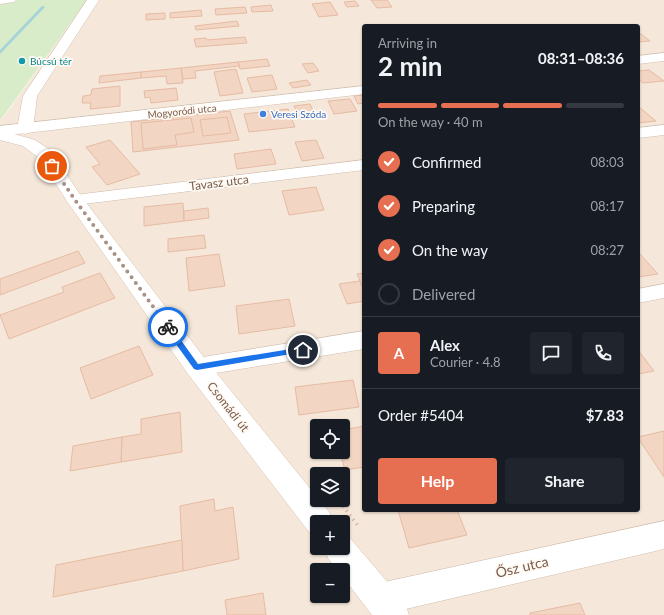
<!DOCTYPE html>
<meta charset="utf-8">
<style>
body{margin:0;font-family:Lato,sans-serif;background:#20242c;color:#f1f3f6;height:100vh;display:flex;flex-direction:column;font-size:15px;white-space:nowrap}
*{box-sizing:border-box;margin:0}
p{font-size:13px;color:#9ea1a6}
.icon{flex:none;width:22px;height:22px;fill:none;stroke:currentColor;stroke-width:2;stroke-linecap:round;stroke-linejoin:round}
.map{position:relative;flex:1;overflow:hidden}
.drawer{position:absolute;left:362px;top:24px;width:278px;height:488px;display:flex;flex-direction:column;background:#171b24;border-radius:4px;box-shadow:0 1px 3px #0004}
.drawer>*{flex:none}
.buttons{position:absolute;left:310px;top:419px;display:grid;gap:8px}
.buttons a{display:grid;place-items:center;width:40px;height:40px;border-radius:4px;background:#171b24;box-shadow:0 1px 3px #0004;font-size:20px}
.pin{position:absolute;display:grid;place-items:center;width:34px;height:34px;color:#fff;margin:-17px;border:2px solid #fff;border-radius:50%;box-shadow:0 1px 4px #0007}
.courier{position:absolute;display:grid;place-items:center;width:40px;height:40px;margin:-20px;border:3px solid #1a73e8;border-radius:50%;background:#fff;color:#222;box-shadow:0 1px 5px #0007}
.headline em{font-style:normal;font-weight:700}
.headline div{display:flex;flex-direction:column-reverse}
.headline{display:flex;align-items:center;justify-content:space-between;height:68px;padding:0 16px}
h1{font-size:26px;font-weight:700;line-height:30px}
.bar{display:grid;grid-template-columns:repeat(4,1fr);gap:6px 4px;align-content:center;height:48px;padding:0 16px}
.bar i{height:5px;border-radius:3px;background:#363941}
.bar .current{background:#e76f51}
.bar p{grid-column:span 4}
.line{display:flex;align-items:center;gap:10px;padding:0 16px;border-top:1px solid #363941}
.line div{flex:1}
.round{display:grid;place-items:center;flex:none;width:42px;height:42px;border-radius:4px;background:#20242c}
ol{padding:0 16px;list-style:none}
li{display:flex;align-items:center;gap:12px;height:44px}
li p{margin-inline-start:auto}
li .icon{padding:4px;border-radius:50%;background:#e76f51;color:#fff;stroke-width:4}
li:last-child{color:#9ea1a6}
li i{width:22px;height:22px;border:2px solid #363941;border-radius:50%}
.action{display:flex;gap:8px;margin-top:auto;padding:8px 16px}
.action a{flex:1;height:46px;border-radius:4px;background:#e76f51;color:#fff;font-size:16px;font-weight:700;line-height:46px;text-align:center}
.action a+a{background:#20242c;color:#f1f3f6}
.map>svg:first-child{display:block}
.residential{fill:#f5e8da;fill-rule:evenodd}
.green{fill:#d8ecc9}
.lines{fill:none;stroke-linecap:round;stroke-linejoin:round}
.stream{fill:#a5d3da;fill-rule:evenodd}
.building{fill:#f3d5c3;stroke:#e6bba3}
.street-casing{stroke:#d1beb0;stroke-width:1}
.secondary-casing{stroke:#d6c0b0;stroke-width:1}
.path{stroke:#d9b8a5;stroke-width:3.5;stroke-dasharray:1.5 4;stroke-linecap:butt}
.street{fill:#fff;fill-rule:evenodd}
.secondary{fill:#fff;fill-rule:evenodd}
.route{fill:#1a73e8}
.done{stroke:#a89285;stroke-width:4;stroke-dasharray:0 7.2}
.culture-dot{fill:#0f9aa8;stroke:#fffaf3;stroke-width:1.5}
.shop-dot{fill:#3f7fe0;stroke:#fffaf3;stroke-width:1.5}
.labels{text-anchor:middle;stroke-width:3.5;stroke-linejoin:round;paint-order:stroke}
.far-culture-label{font-size:10px;fill:#0d838f;stroke:#fffaf3;text-anchor:start}
.far-street-label{font-size:10px;fill:#7a5c4d;stroke:#fffaf3}
.far-shop-label{font-size:10px;fill:#366cbe;stroke:#fffaf3;text-anchor:start}
.street-label{font-size:12px;fill:#7a5c4d;stroke:#fffaf3}
.near-street-label{font-size:14px;fill:#7a5c4d;stroke:#fffaf3}
</style>
<div class="map">
<svg width="664" height="615" viewBox="0 0 664 615">
<rect width="100%" height="100%" fill="#fdf6ec"/>
<!-- residential -->
<path class="residential" d="M87 0H664V615H0V119L3 118ZM364 26H638V510H364ZM317 426H343V452H317ZM317 474H343V500H317ZM317 522H343V548H317ZM317 570H343V596H317Z"/>
<!-- green -->
<path class="green" d="M0 0H87L2 118 0 119Z"/>
<g class="lines">
<!-- stream -->
<path class="stream" d="M42 6 45 7 0 54V50Z"/>
</g>
<!-- building -->
<g class="building">
<path d="M371 0H387L392 7 377 8Z"/>
<path d="M355 1 359 6 347 7 344 2Z"/>
<path d="M330 2 338 15 319 17 312 4Z"/>
<path d="M271 5 273 11 252 12 251 7Z"/>
<path d="M245 7 247 13 216 15 215 9Z"/>
<path d="M201 10 202 16 170 18V13Z"/>
<path d="M165 13V19L146 20V14Z"/>
<path d="M237 21 239 26 196 30 195 26Z"/>
<path d="M638 34H641L650 41 638 42Z"/>
<path d="M245 37 247 43 196 47 194 39 206 38 207 40Z"/>
<path d="M267 59 270 66 240 69 238 62Z"/>
<path d="M238 62 239 66 195 71 196 78 183 79 181 68Z"/>
<path d="M313 63 319 71 308 73 302 64Z"/>
<path d="M181 68 183 83 167 84 166 76 141 78V72Z"/>
<path d="M236 69 243 93 220 96 214 72Z"/>
<path d="M649 70 664 81 643 83 638 79V71Z"/>
<path d="M141 72V78L99 83 100 76Z"/>
<path d="M272 75 277 89 252 92 247 78Z"/>
<path d="M307 80 311 85 293 88 289 83Z"/>
<path d="M120 86V106L90 109 91 103H82L83 96 91 95 92 89Z"/>
<path d="M176 88 178 100 151 103 150 97 145 98 144 91Z"/>
<path d="M364 95V103L358 104 354 96Z"/>
<path d="M350 99 357 111 334 114 328 101Z"/>
<path d="M310 104 315 115 299 117 294 106Z"/>
<path d="M638 107H639L656 121 638 123Z"/>
<path d="M288 109 295 127 249 132 244 114Z"/>
<path d="M230 111 239 140 133 152 131 122Z"/>
<path d="M227 117 231 133 203 136 200 120Z"/>
<path d="M191 118 194 132 175 135 177 145 143 149 141 123Z"/>
<path d="M110 140 140 174 107 185 92 167 100 164 86 147Z"/>
<path d="M316 140 324 158 302 161 295 142Z"/>
<path d="M271 149 276 164 237 169 234 154Z"/>
<path d="M316 187 324 210 289 215 282 191Z"/>
<path d="M183 203 184 221 144 226V207Z"/>
<path d="M208 208 209 218 184 221V211Z"/>
<path d="M204 235 206 248 168 252V239Z"/>
<path d="M78 251 85 263 0 295V279Z"/>
<path d="M638 252 658 274 638 277Z"/>
<path d="M219 254 225 286 189 291 186 258Z"/>
<path d="M100 273 115 298 9 339 0 315 64 292 62 287Z"/>
<path d="M364 273V291L357 274Z"/>
<path d="M360 281 364 291V301L347 304 339 284Z"/>
<path d="M289 299 295 326 239 334 236 306Z"/>
<path d="M139 346 153 375 91 399 80 368Z"/>
<path d="M638 350 654 371 638 374Z"/>
<path d="M353 380 359 407 299 415 295 387Z"/>
<path d="M180 412 182 452 121 462 122 437 141 434V419Z"/>
<path d="M364 426V467L345 470 340 452H343V430Z"/>
<path d="M664 431V477L638 438V437Z"/>
<path d="M122 437 121 462 70 471 73 446Z"/>
<path d="M214 499 215 511 233 507 239 559 183 571 180 506Z"/>
<path d="M398 510H457L467 535 409 548Z"/>
<path d="M182 540 183 571 53 597 56 565Z"/>
<path d="M263 593 266 615H227L225 600Z"/>
<path d="M580 603 585 615H530V613Z"/>
</g>
<g class="lines">
<defs>
<g id="street">
<path d="M664 53V61L638 64V56Z"/>
<path d="M364 86V94L0 136V126Z"/>
<path d="M664 125V135L638 138V128Z"/>
<path d="M364 160V170L75 205 69 204 66 200 69 196 75 195Z"/>
<path d="M664 284V298L638 303V289Z"/>
<path d="M364 331V349L197 376 188 374 185 367 188 360 197 358Z"/>
<path d="M664 521V549L380 615 369 610 364 599 369 588 380 583Z"/>
</g>
<g id="secondary">
<path d="M0 0H16L14 2 0 4Z"/>
<path d="M87 0H99L37 96 33 129 31 132 25 134 19 132 17 129 23 96Z"/>
<path d="M0 130 35 140 50 150 81 196 206 360 317 497V500H319L329 512 334 522H317V535L309 532 188 374 69 204 38 157 23 146 0 140Z"/>
<path d="M343 535 350 538 405 603 409 615H372L343 577V570H337L328 558 324 548H343Z"/>
</g>
</defs>
<!-- street casing -->
<use href="#street" class="street-casing"/>
<!-- secondary casing -->
<use href="#secondary" class="secondary-casing"/>
<!-- path -->
<path class="path" d="M343 506 359 527"/>
<!-- street -->
<use href="#street" class="street"/>
<!-- secondary -->
<use href="#secondary" class="secondary"/>
</g>
<!-- route -->
<path class="route" d="M165 325H170L198 364 303 347 306 350 303 352 197 370 194 369 165 329Z"/>
<g class="lines">
<!-- done -->
<path class="done" d="M52 166 75 200 168 327"/>
</g>
<!-- markers -->
<circle class="culture-dot" cx="22" cy="61" r="4"/>
<circle class="shop-dot" cx="263" cy="114" r="4"/>
<g class="labels">
<!-- far-culture labels -->
<g class="far-culture-label">
<text x="30" y="65">Búcsú tér</text>
</g>
<!-- far-street labels -->
<g class="far-street-label">
<text transform="translate(182 111) rotate(-6)" y="4">Mogyoródi utca</text>
</g>
<!-- far-shop labels -->
<g class="far-shop-label">
<text x="271" y="118">Veresi Szóda</text>
</g>
<!-- street labels -->
<g class="street-label">
<text transform="translate(219 183) rotate(-7)" y="4">Tavasz utca</text>
<text transform="translate(228 407) rotate(52)" y="4">Csomádi út</text>
</g>
<!-- near-street labels -->
<g class="near-street-label">
<text transform="translate(522 567) rotate(-13)" y="5">Ősz utca</text>
</g>
</g>
</svg>
<div class="buttons">
<a><svg class="icon" aria-label="locate" viewBox="0 0 24 24"><circle cx="12" cy="12" r="6"/><path d="M12 2v4M12 18v4M2 12h4M18 12h4"/></svg></a>
<a><svg class="icon" aria-label="layers" viewBox="0 0 24 24"><path d="M12 4l9 5-9 5-9-5zM3 14l9 5 9-5"/></svg></a>
<a>+</a>
<a>−</a>
</div>
<div class="pin" style="left:52px;top:166px;background:#ea580c"><svg class="icon" aria-label="bag" viewBox="0 0 24 24"><path d="M5 8h14l-1 12H6zM9 8a3 3 0 0 1 6 0"/></svg></div>
<div class="pin" style="left:303px;top:350px;background:#1f2937"><svg class="icon" aria-label="home" viewBox="0 0 24 24"><path d="M3 11l9-7 9 7M6 9v11h12V9"/></svg></div>
<div class="courier" style="left:168px;top:327px"><svg class="icon" aria-label="bike" viewBox="0 0 24 24"><circle cx="6" cy="16" r="4"/><circle cx="18" cy="16" r="4"/><path d="M6 16l4-8h5l3 8M10 8l3 8H6M13 5h3"/></svg></div>
<section class="drawer">
<div class="headline"><div><h1>2 min</h1><p>Arriving in</p></div><em>08:31–08:36</em></div>
<div class="bar"><i class="current"></i><i class="current"></i><i class="current"></i><i></i><p>On the way · 40 m</p></div>
<ol>
<li><svg class="icon" aria-label="check" viewBox="0 0 24 24"><path d="M5 12l5 5 9-10"/></svg>Confirmed<p>08:03</p></li>
<li><svg class="icon" aria-label="check" viewBox="0 0 24 24"><path d="M5 12l5 5 9-10"/></svg>Preparing<p>08:17</p></li>
<li><svg class="icon" aria-label="check" viewBox="0 0 24 24"><path d="M5 12l5 5 9-10"/></svg>On the way<p>08:27</p></li>
<li><i></i>Delivered</li>
</ol>
<div class="line" style="height:72px"><b class="round" style="background:#e76f51;color:#fff">A</b><div><b>Alex</b><p>Courier · 4.8</p></div><a class="round"><svg class="icon" aria-label="chat" viewBox="0 0 24 24"><path d="M4 5h16v11H9l-5 4z"/></svg></a><a class="round"><svg class="icon" aria-label="phone" viewBox="0 0 24 24"><path d="M5 4h4l2 5-3 2q2 4 5 5l2-3 5 2v4C11 20 4 13 5 4z"/></svg></a></div>
<div class="line" style="height:52px"><div>Order #5404</div><b>$7.83</b></div>
<div class="action"><a>Help</a><a>Share</a></div>
</section>
</div>
